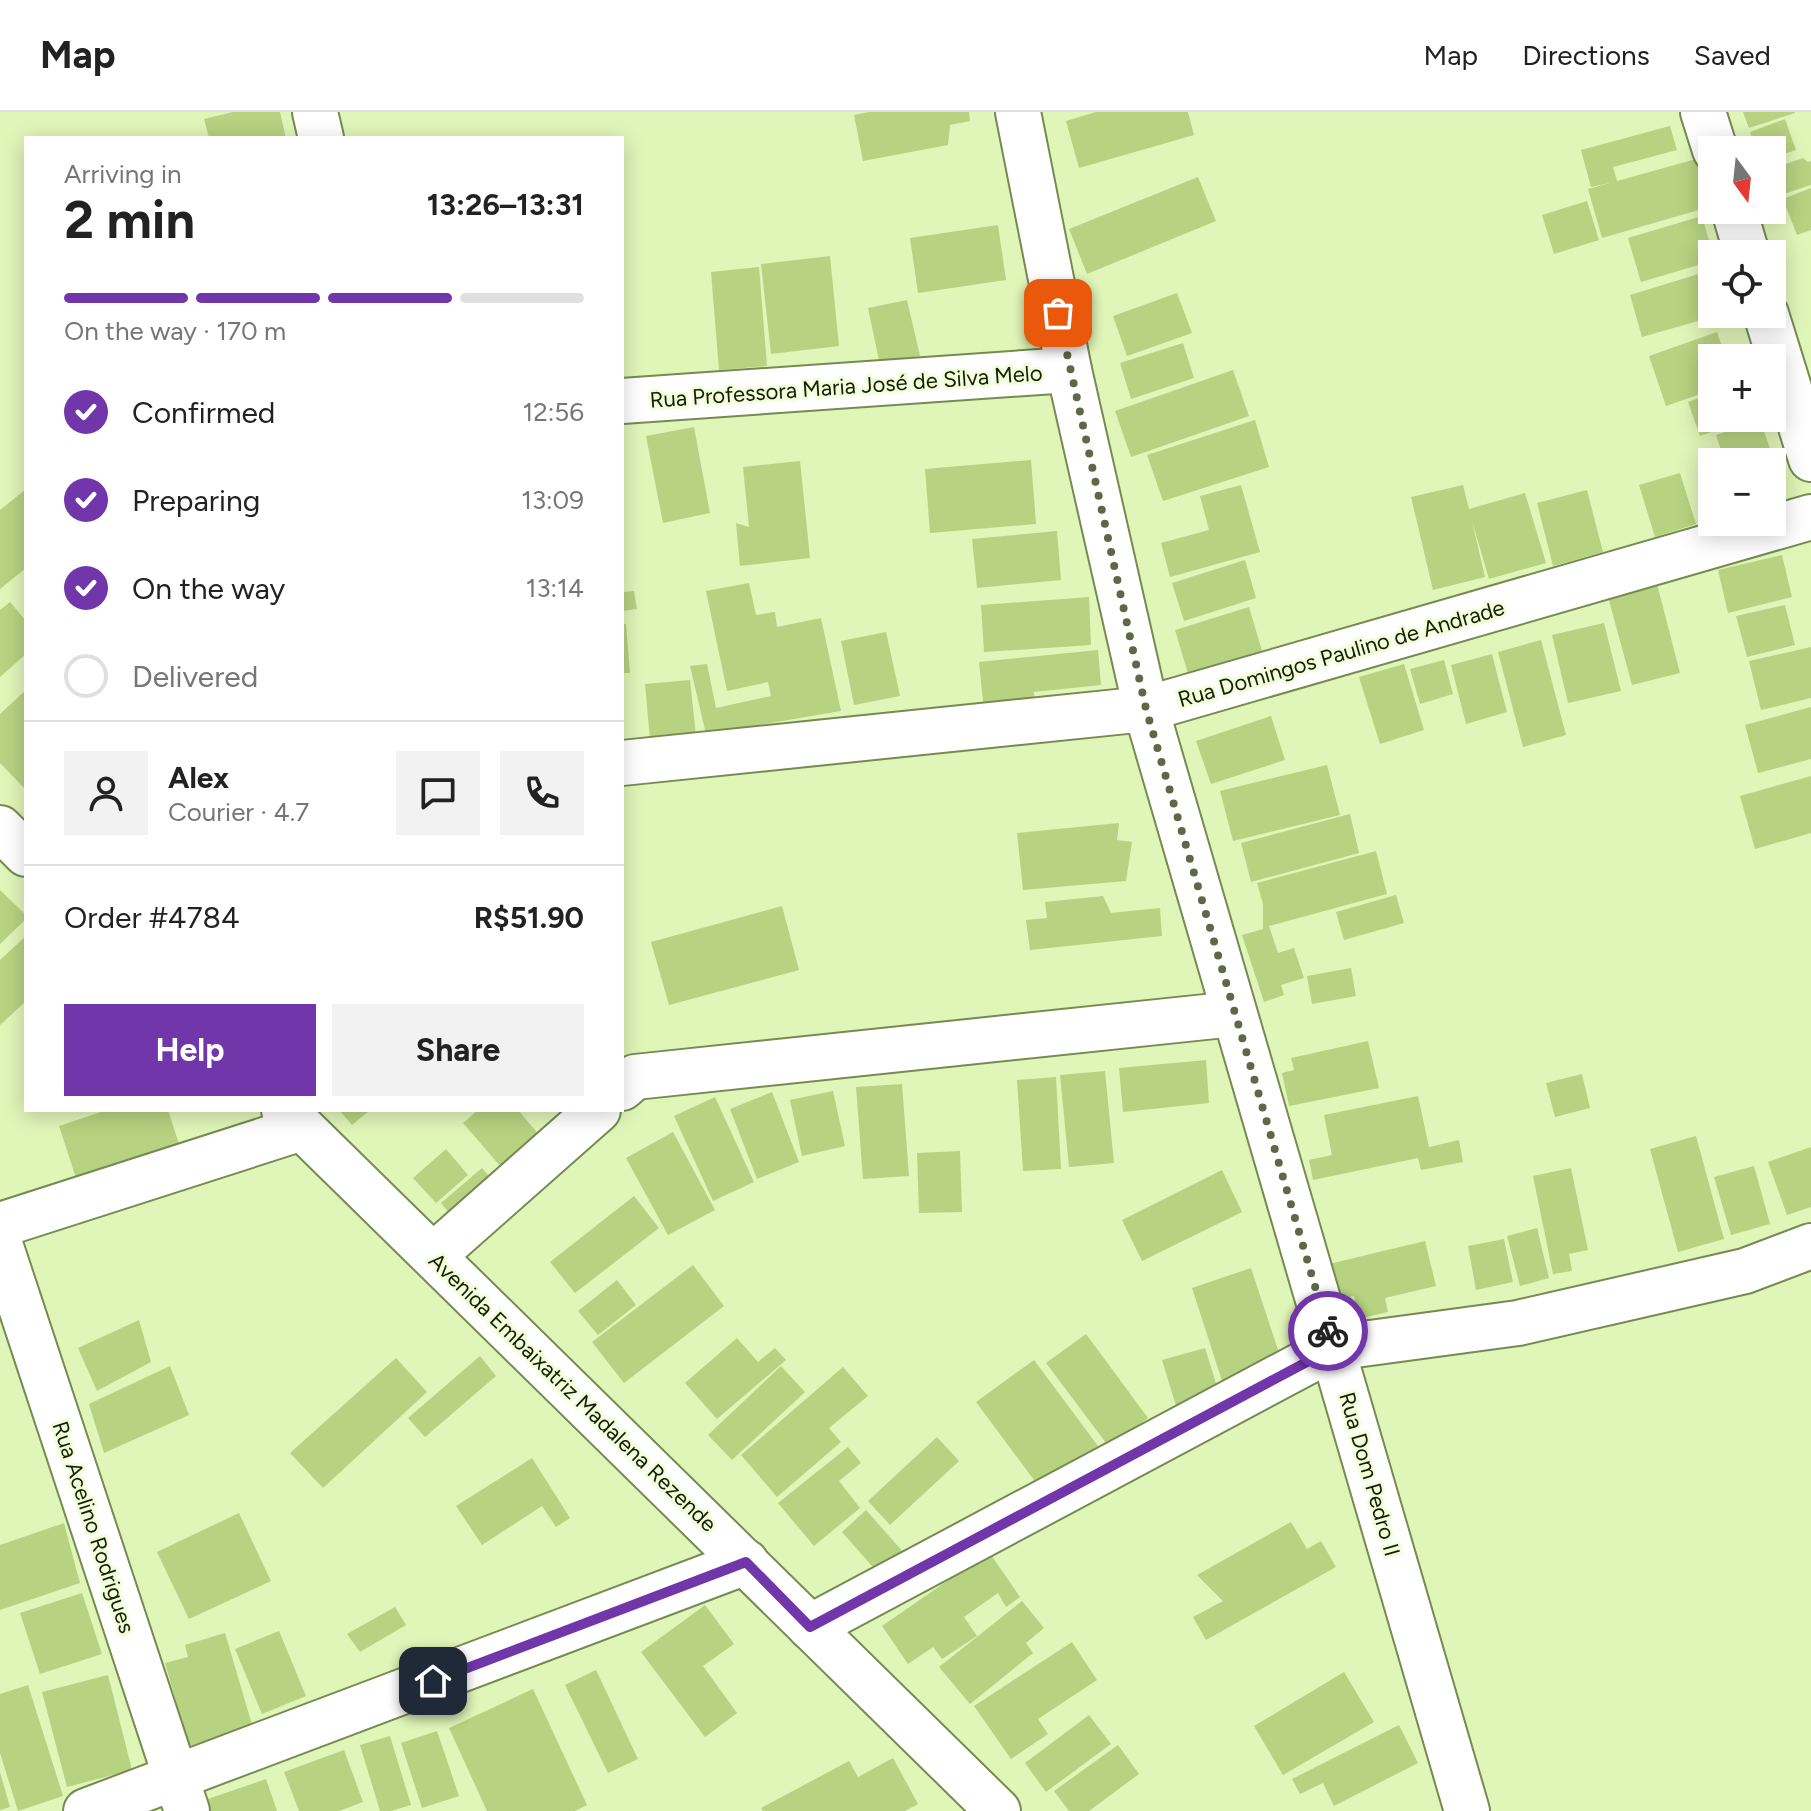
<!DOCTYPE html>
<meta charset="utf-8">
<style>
body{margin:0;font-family:Figtree,sans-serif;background:#f2f2f2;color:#222;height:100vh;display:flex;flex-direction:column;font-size:30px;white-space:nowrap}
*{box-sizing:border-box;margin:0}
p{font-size:26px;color:#767676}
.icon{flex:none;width:44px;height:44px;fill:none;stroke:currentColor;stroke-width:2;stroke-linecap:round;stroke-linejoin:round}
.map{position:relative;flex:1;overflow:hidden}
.details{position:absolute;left:24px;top:24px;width:600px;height:976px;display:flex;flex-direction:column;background:#fff;border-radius:0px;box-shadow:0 4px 20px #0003}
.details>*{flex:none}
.needle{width:52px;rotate:165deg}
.fabs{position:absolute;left:1698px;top:24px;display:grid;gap:16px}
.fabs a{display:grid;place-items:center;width:88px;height:88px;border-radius:0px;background:#fff;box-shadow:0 4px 20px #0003;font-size:40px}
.pin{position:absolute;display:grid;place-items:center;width:68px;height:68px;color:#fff;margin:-34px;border-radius:16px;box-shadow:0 4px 12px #0006}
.courier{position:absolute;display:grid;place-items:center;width:80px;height:80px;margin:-40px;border:6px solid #7236ab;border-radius:50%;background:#fff;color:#222;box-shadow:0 2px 10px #0007}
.summary em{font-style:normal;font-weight:700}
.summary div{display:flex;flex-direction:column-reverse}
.summary{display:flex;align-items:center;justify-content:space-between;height:136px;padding:0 40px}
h1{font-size:52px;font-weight:700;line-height:60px}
.bar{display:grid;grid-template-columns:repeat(4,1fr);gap:12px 8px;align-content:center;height:96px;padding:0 40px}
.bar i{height:10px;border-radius:6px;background:#e0e0e0}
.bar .selected{background:#7236ab}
.bar p{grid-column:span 4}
.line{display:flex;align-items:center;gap:20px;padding:0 40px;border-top:2px solid #e0e0e0}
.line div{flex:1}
.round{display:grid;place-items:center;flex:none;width:84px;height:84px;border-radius:0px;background:#f2f2f2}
ol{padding:0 40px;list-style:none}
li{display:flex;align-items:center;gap:24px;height:88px}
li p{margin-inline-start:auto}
li .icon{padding:8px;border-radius:50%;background:#7236ab;color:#fff;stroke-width:4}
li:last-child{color:#767676}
li i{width:44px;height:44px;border:4px solid #e0e0e0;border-radius:50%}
.button{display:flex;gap:16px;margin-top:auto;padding:16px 40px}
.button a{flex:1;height:92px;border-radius:0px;background:#7236ab;color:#fff;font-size:32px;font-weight:700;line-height:92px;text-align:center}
.button a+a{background:#f2f2f2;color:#222}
header{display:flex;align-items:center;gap:48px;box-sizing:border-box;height:112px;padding:0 40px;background:#fff;border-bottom:2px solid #e0e0e0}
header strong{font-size:38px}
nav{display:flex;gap:44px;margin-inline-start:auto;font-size:28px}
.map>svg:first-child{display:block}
.building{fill:#b7d281}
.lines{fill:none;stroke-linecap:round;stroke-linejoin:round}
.minor-casing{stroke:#778a52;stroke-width:48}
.minor{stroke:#fff;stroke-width:44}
.done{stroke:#5d6945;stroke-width:8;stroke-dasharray:0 14.4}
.route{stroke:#7236ab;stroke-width:10}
.labels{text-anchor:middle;stroke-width:6;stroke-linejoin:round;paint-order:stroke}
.street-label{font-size:22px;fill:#171e07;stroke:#f1feda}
</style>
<header>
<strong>Map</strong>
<nav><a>Map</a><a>Directions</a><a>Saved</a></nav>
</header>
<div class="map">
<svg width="1811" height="1699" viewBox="0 0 1811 1699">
<rect width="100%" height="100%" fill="#e0f5b8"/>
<!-- building -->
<g class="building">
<path d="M233 0H280L286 26H209L204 7Z"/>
<path d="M869 0H969L970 9 950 13 948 33 863 49 854 3Z"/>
<path d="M1096 0H1188L1194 23 1079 56 1066 9Z"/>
<path d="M1743 0H1795V1L1749 16Z"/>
<path d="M1785 7 1796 38 1772 46V38H1756L1750 20Z"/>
<path d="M1670 14 1677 38 1613 55 1617 69 1696 47 1709 95 1602 126 1588 77 1610 71 1591 75 1581 38Z"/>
<path d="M1803 46 1808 50 1811 49V73L1775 85 1772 77V57Z"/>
<path d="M1198 65 1216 109 1087 162 1069 117Z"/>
<path d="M1811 76V118L1797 123 1783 87Z"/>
<path d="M1587 89 1599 128 1554 142 1542 103Z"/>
<path d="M1702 104 1713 142 1712 149 1641 170 1628 126Z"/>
<path d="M998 113 1006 168 918 181 910 126Z"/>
<path d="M830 144 839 234 771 242 761 152Z"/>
<path d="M759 155 767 254 719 258 711 160Z"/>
<path d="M1705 160 1712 182V202L1719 203 1642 225 1630 183Z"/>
<path d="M1177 181 1192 221 1127 244 1113 204Z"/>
<path d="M907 188 920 244 880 253 868 196Z"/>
<path d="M1717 220 1726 246H1712V278L1666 294 1649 244Z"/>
<path d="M1183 231 1194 266 1131 287 1120 251Z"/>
<path d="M1233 258 1249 304 1131 345 1115 299Z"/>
<path d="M1712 281V306H1751L1700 324 1688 290Z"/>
<path d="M1255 308 1269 355 1163 389 1147 343Z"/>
<path d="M1760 308 1783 373 1772 378V350H1725L1716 323Z"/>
<path d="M694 315 710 401 663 411 646 324Z"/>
<path d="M1031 348 1036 412 930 421 925 357Z"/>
<path d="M800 349 810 446 740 454 736 411 749 415 743 355Z"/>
<path d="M1680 361 1696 412 1655 425 1639 373Z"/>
<path d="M1241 373 1260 440 1170 465 1161 431 1209 418 1200 384Z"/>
<path d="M1463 373 1469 397 1525 381 1546 451 1489 467 1472 409 1485 465 1433 478 1411 385Z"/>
<path d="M26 377V456L0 477V398Z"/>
<path d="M1587 378 1603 440 1553 454 1537 391Z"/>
<path d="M1057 419 1061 468 977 476 972 427Z"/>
<path d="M1782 443 1792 485 1728 501 1718 458Z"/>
<path d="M1245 448 1256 486 1184 509 1172 471Z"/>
<path d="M1656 468 1680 561 1632 573 1607 481Z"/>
<path d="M749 471 756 503 775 500 777 515 821 506 841 599 706 622 690 554 707 552 716 596 771 584 768 570 727 579 706 479Z"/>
<path d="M634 479 637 497 622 499V480Z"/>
<path d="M1089 485 1091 533 984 540 981 493Z"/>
<path d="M10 490 26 509V542L0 565V498Z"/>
<path d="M1785 493 1795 533 1747 545 1736 504Z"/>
<path d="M1249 495 1263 542 1189 565 1175 518Z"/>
<path d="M1604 511 1621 579 1568 591 1552 523Z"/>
<path d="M622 512H626L630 561H622Z"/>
<path d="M886 520 900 584 854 593 841 529Z"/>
<path d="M1541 528 1566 623 1523 635 1498 540Z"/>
<path d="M1811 535V586L1761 598 1749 549Z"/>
<path d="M1098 538 1101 573 1034 580 1035 594 984 599 979 550Z"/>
<path d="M1492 542 1507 600 1466 612 1451 553Z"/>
<path d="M1444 548 1453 582 1420 592 1410 557Z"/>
<path d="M1404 552 1424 618 1380 632 1359 565Z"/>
<path d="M690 568 696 624 650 628 645 572Z"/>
<path d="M26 578V678L0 651V602Z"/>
<path d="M1811 595V647L1758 661 1745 613Z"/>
<path d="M1271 604 1285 648 1211 672 1196 629Z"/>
<path d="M1327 653 1340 703 1233 729 1220 679Z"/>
<path d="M1811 664V721L1755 737 1740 684Z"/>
<path d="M1350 702 1359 741 1251 770 1241 731Z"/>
<path d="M1119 711 1117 728 1132 730 1126 769 1023 778 1017 721Z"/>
<path d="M1376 739 1387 782 1269 814 1278 841 1294 836 1304 866 1281 873 1284 883 1264 890 1242 823 1263 817V792L1257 771Z"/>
<path d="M0 778 26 803V807L0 832Z"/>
<path d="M1396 783 1404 811 1344 828 1336 800Z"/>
<path d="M1103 784 1111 801 1160 796 1162 824 1030 838 1026 808 1047 806 1045 790Z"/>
<path d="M782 794 799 858 669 893 651 830Z"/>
<path d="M26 824V889L0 913V848Z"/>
<path d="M1351 856 1356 884 1312 892 1307 864Z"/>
<path d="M1368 929 1379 976 1289 994 1282 961 1294 958 1291 946Z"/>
<path d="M1206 948 1209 991 1123 1000 1119 956Z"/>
<path d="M1105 959 1114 1051 1069 1055 1060 963Z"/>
<path d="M1582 962 1590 996 1555 1005 1546 971Z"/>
<path d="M1056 965 1061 1057 1023 1059 1017 968Z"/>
<path d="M902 972 909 1064 863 1067 856 975Z"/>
<path d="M833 979 845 1034 802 1044 790 988Z"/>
<path d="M772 980 799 1050 757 1067 730 997Z"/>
<path d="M1418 984 1429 1035 1459 1028 1463 1050 1421 1058 1418 1046 1313 1068 1309 1048 1332 1043 1324 1003Z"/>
<path d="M715 985 754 1070 713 1089 674 1004Z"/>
<path d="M107 998H168L179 1032 76 1066 59 1014Z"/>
<path d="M339 998H370L352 1013Z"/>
<path d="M478 998H518L546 1031 508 1063 463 1011Z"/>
<path d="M673 1020 715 1098 668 1123 626 1046Z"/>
<path d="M1696 1024 1724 1127 1678 1140 1650 1037Z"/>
<path d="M1811 1035V1095L1787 1103 1768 1050Z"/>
<path d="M446 1037 468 1063 436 1091 413 1066Z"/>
<path d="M960 1039 962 1100 919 1101 917 1041Z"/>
<path d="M1754 1054 1770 1112 1731 1123 1714 1065Z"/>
<path d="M482 1056 496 1072 454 1107 441 1091Z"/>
<path d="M1571 1056 1588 1138 1569 1142 1572 1159 1553 1162 1533 1064Z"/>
<path d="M1222 1058 1242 1100 1142 1149 1122 1108Z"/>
<path d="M634 1084 659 1116 575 1181 550 1150Z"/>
<path d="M1537 1116 1549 1166 1520 1174 1507 1124Z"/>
<path d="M1504 1127 1513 1170 1476 1178 1468 1134Z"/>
<path d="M1425 1129 1436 1174 1385 1186 1388 1200 1358 1207 1354 1184 1337 1188 1329 1152Z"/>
<path d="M693 1153 724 1194 624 1271 592 1230Z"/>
<path d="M1251 1156 1284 1256 1224 1275 1192 1176Z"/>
<path d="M617 1168 636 1193 598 1223 578 1199Z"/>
<path d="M139 1208 151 1250 97 1279 78 1236Z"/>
<path d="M1086 1222 1148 1306 1109 1335 1046 1251Z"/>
<path d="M737 1226 758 1250 775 1236 786 1248 717 1307 685 1271Z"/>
<path d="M1205 1236 1220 1284 1177 1297 1162 1248Z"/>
<path d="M480 1244 496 1264 425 1325 408 1306Z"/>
<path d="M396 1246 427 1280 323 1376 290 1341Z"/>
<path d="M1034 1248 1098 1334 1040 1376 976 1290Z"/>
<path d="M170 1254 189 1303 104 1341 89 1292Z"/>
<path d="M781 1254 805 1280 732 1348 708 1323Z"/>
<path d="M843 1255 868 1284 829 1316 841 1330 777 1385 741 1343Z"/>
<path d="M937 1325 959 1349 890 1413 868 1389Z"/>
<path d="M848 1335 861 1351 839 1369 860 1396 814 1434 778 1391Z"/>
<path d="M532 1346 570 1406 556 1415 542 1394 482 1433 456 1394Z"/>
<path d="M866 1398 904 1441 879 1462 842 1420Z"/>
<path d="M239 1401 271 1469 189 1507 157 1440Z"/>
<path d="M1291 1410 1307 1437 1321 1429 1336 1455 1206 1528 1193 1505 1223 1489 1197 1463Z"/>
<path d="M64 1411 80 1471 0 1498V1433Z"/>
<path d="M989 1440 1020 1485 1006 1495 998 1481 964 1505 977 1524 942 1547 933 1535 908 1552 882 1514Z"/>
<path d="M82 1481 102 1542 40 1562 20 1501Z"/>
<path d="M1022 1489 1044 1516 1026 1531 1033 1541 970 1592 939 1555Z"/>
<path d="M705 1493 734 1532 703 1554 737 1601 705 1625 641 1540Z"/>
<path d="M395 1495 406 1513 360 1540 347 1522Z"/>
<path d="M279 1519 306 1584 262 1602 235 1537Z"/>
<path d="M225 1521 253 1616 189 1634 165 1551 188 1545 185 1533Z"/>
<path d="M1072 1530 1097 1568 1038 1607 1048 1622 1011 1647 974 1594Z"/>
<path d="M596 1558 638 1647 608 1661 565 1573Z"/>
<path d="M1344 1560 1374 1610 1283 1663 1254 1614Z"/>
<path d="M108 1563 132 1658 67 1675 42 1580Z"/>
<path d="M28 1573 63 1684 18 1699 0 1641V1582Z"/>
<path d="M533 1577 587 1693 575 1699H487L449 1616Z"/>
<path d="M1089 1603 1111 1632 1046 1680 1025 1651Z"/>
<path d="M1399 1613 1418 1651 1334 1694 1323 1671 1300 1682 1292 1667Z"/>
<path d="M437 1619 459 1684 422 1696 401 1631Z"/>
<path d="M390 1624 411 1693 391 1699H380L360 1633Z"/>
<path d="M1118 1633 1139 1662 1089 1699H1069L1054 1679Z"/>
<path d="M344 1638 363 1690 339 1699H299L284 1660Z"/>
<path d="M893 1646 918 1692 905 1699H763L761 1696 849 1649 858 1665Z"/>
<path d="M0 1660 10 1695 0 1698Z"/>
<path d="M266 1667 277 1699H206L202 1689Z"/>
</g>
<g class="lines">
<defs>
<g id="minor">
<path d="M315 0 321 26"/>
<path d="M1018 0 1069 258 1146 597 1467 1699"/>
<path d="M1703 0 1715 38"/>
<path d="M1734 98 1747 142"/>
<path d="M1766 202 1811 347"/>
<path d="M622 289 1069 258"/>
<path d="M622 651 1146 597 1811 405"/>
<path d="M0 716 26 742"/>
<path d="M622 976 635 965 1234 902"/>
<path d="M284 998 998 1699"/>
<path d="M0 1113 302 1016"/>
<path d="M0 1132 187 1699"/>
<path d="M434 1143 598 998"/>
<path d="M810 1515 1333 1236 1518 1211 1745 1159 1811 1134"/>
<path d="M86 1699 746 1450"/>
</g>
</defs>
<!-- minor casing -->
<use href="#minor" class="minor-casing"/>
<!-- minor -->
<use href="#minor" class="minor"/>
</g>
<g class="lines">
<!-- done -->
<path class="done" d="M1058 201 1146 597 1328 1219"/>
<!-- route -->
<path class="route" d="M433 1569 746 1450 810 1515 1333 1236 1328 1219"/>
</g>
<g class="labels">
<!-- street labels -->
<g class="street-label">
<text transform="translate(846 274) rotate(-4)" y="8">Rua Professora Maria José de Silva Melo</text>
<text transform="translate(1341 541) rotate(-16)" y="8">Rua Domingos Paulino de Andrade</text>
<text transform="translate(573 1280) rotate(44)" y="8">Avenida Embaixatriz Madalena Rezende</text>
<text transform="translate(1370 1362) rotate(74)" y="8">Rua Dom Pedro II</text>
<text transform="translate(94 1415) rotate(72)" y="8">Rua Acelino Rodrigues</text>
</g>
</g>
</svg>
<div class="fabs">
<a><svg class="needle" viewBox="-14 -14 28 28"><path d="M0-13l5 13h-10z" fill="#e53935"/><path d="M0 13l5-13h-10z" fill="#767676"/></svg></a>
<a><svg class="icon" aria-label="locate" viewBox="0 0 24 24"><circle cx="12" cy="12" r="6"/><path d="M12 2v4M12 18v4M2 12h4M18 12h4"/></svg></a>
<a>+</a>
<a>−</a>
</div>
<div class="pin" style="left:1058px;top:201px;background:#ea580c"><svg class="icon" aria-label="bag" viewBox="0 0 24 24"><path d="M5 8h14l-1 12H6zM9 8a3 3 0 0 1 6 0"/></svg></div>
<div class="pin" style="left:433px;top:1569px;background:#1f2937"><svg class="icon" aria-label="home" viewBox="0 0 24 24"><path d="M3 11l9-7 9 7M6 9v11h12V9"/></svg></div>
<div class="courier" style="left:1328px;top:1219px"><svg class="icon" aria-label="bike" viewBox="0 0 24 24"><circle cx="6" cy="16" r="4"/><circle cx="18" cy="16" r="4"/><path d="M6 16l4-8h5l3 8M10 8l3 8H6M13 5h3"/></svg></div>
<section class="details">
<div class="summary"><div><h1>2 min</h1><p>Arriving in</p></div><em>13:26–13:31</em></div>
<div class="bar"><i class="selected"></i><i class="selected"></i><i class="selected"></i><i></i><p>On the way · 170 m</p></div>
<ol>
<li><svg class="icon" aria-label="check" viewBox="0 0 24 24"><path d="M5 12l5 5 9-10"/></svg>Confirmed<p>12:56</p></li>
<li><svg class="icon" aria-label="check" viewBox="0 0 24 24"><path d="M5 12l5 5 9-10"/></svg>Preparing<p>13:09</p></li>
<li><svg class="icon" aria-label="check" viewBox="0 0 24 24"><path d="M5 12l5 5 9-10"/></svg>On the way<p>13:14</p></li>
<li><i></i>Delivered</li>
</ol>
<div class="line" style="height:144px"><a class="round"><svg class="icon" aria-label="person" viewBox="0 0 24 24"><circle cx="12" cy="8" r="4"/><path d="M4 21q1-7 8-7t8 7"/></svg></a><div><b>Alex</b><p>Courier · 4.7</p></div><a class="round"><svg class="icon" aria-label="chat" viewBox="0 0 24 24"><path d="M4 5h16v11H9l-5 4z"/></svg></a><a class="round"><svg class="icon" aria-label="phone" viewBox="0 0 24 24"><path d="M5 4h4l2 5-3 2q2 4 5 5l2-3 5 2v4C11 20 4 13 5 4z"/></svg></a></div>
<div class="line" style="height:104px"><div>Order #4784</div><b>R$51.90</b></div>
<div class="button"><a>Help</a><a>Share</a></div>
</section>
</div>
